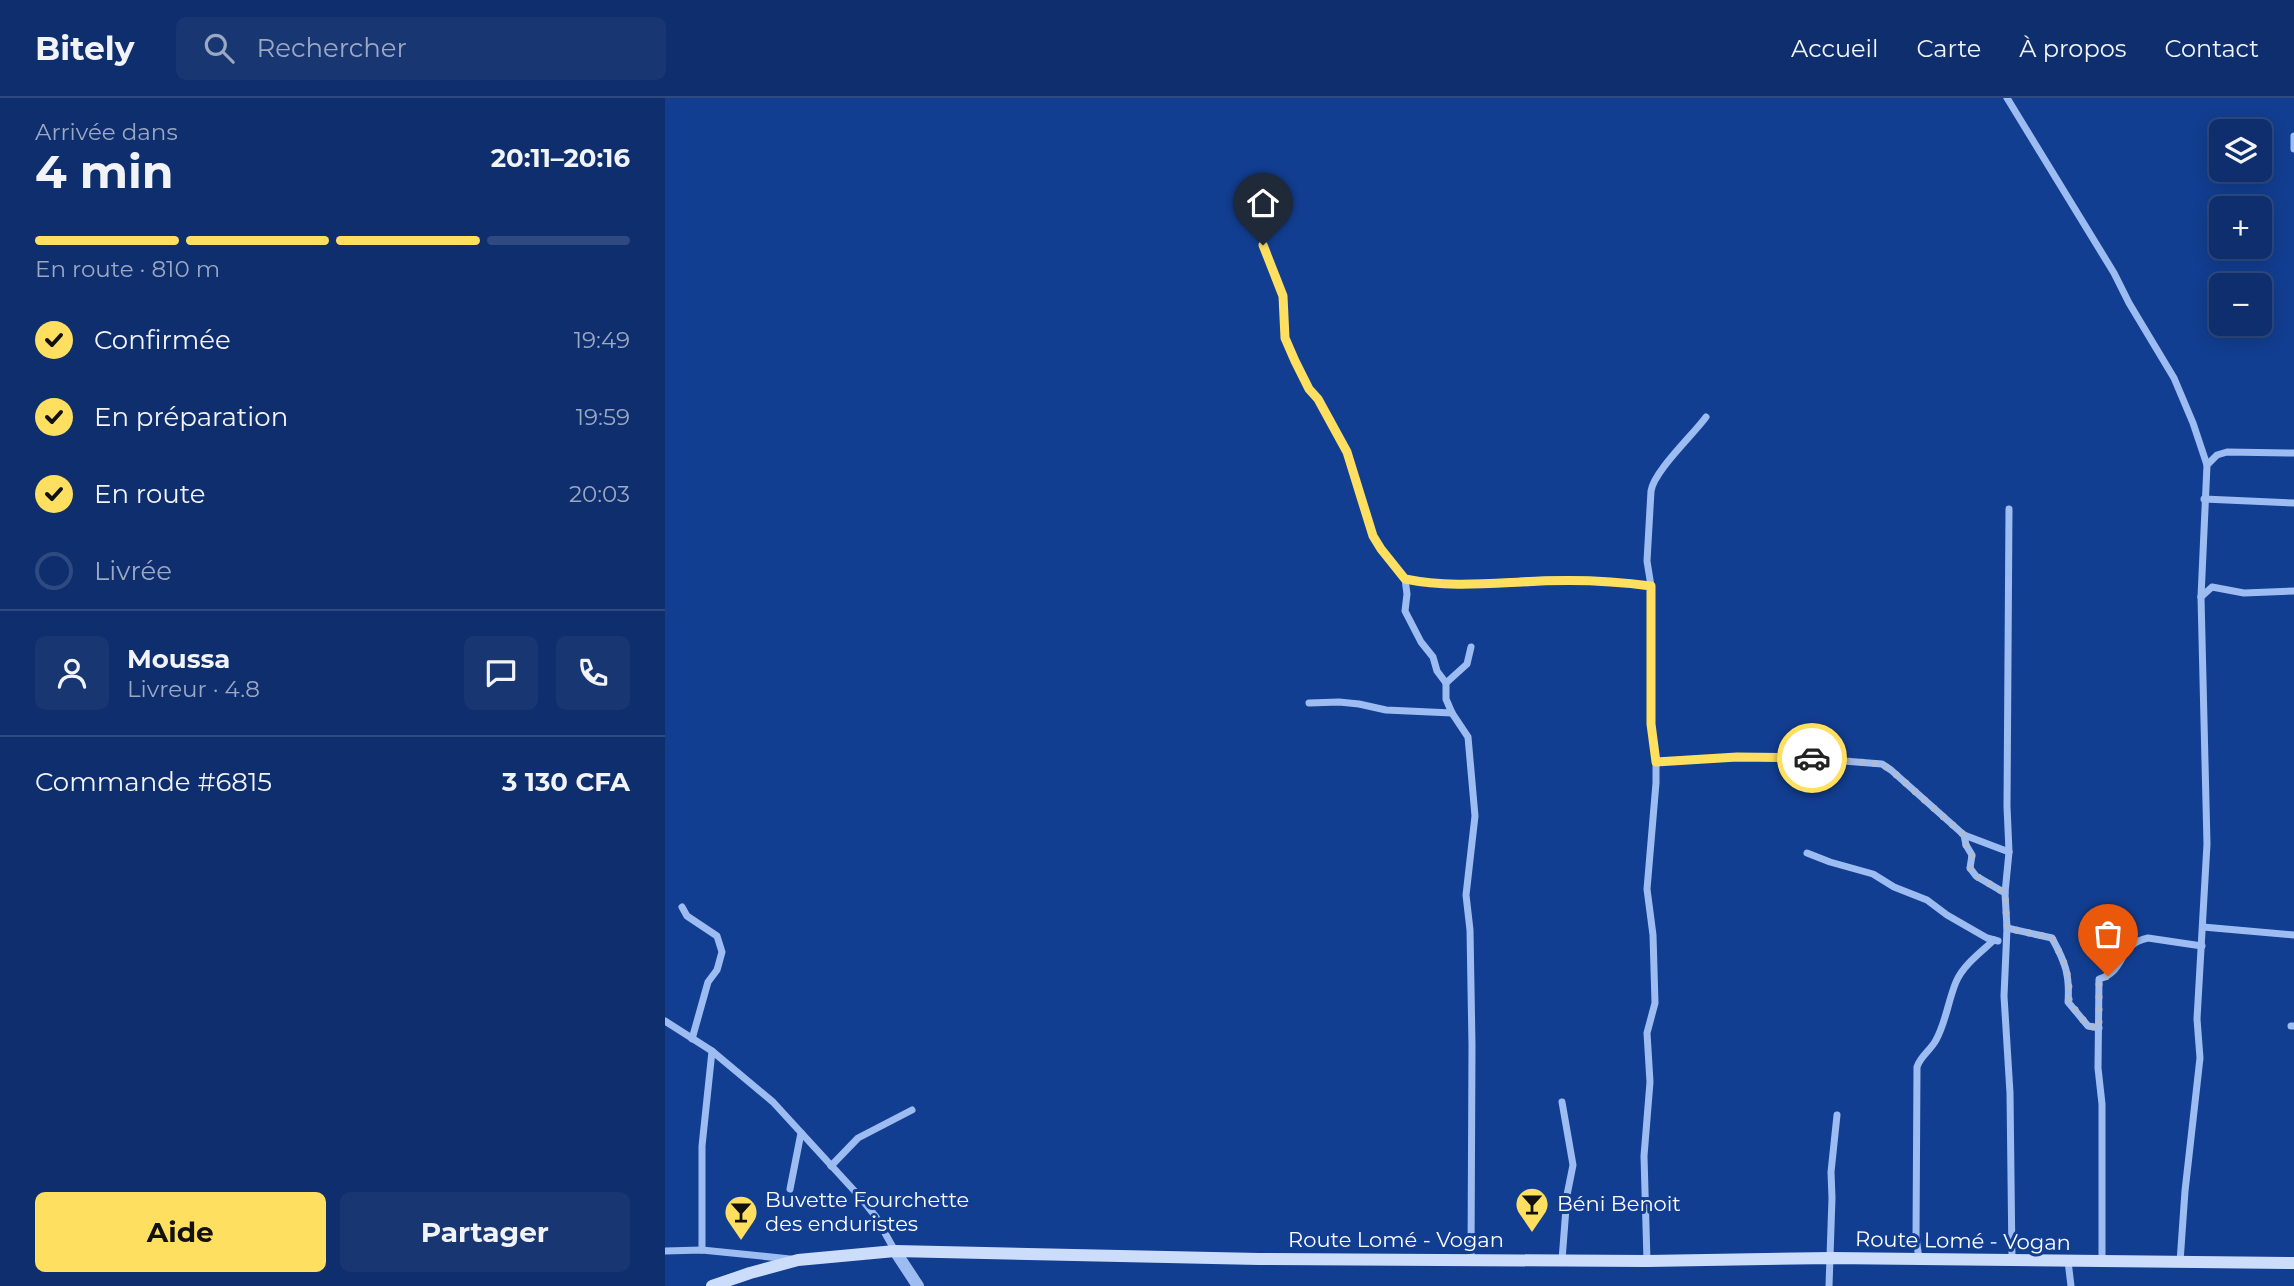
<!DOCTYPE html>
<html lang="fr">
<meta charset="utf-8">
<style>
body{margin:0;font-family:Montserrat,sans-serif;background:#173672;color:#f1f3f6;height:100vh;display:flex;flex-direction:column;font-size:26px;white-space:nowrap}
*{box-sizing:border-box;margin:0}
p{font-size:23px;color:#9ba8c2}
.icon{flex:none;width:38px;height:38px;fill:none;stroke:currentColor;stroke-width:2;stroke-linecap:round;stroke-linejoin:round}
.map{position:relative;flex:1;overflow:hidden}
.panel{display:flex;flex-direction:column;background:#0e2e6d;width:665px}
.panel>*{flex:none}
.fabs{position:absolute;left:1544px;top:21px;display:grid;gap:14px}
.fabs a{display:grid;place-items:center;width:63px;height:63px;border-radius:10px;background:#0e2e6d;box-shadow:0 4px 18px #0003,0 0 0 2px #2e4a80;font-size:35px}
.pin{position:absolute;display:grid;place-items:center;width:60px;height:60px;color:#fff;margin:-72px -30px;border-radius:50% 50% 50% 0;rotate:-45deg;box-shadow:0 0 7px #0007}
.pin .icon{rotate:45deg}
.courier{position:absolute;display:grid;place-items:center;width:70px;height:70px;margin:-35px;border:5px solid #ffdf5f;border-radius:50%;background:#fff;color:#222;box-shadow:0 2px 9px #0007}
.head em{font-style:normal;font-weight:700}
.head div{display:flex;flex-direction:column-reverse}
.head{display:flex;align-items:center;justify-content:space-between;height:119px;padding:0 35px}
h1{font-size:46px;font-weight:700;line-height:52px}
.bar{display:grid;grid-template-columns:repeat(4,1fr);gap:10px 7px;align-content:center;height:84px;padding:0 35px}
.bar i{height:9px;border-radius:5px;background:#2e4a80}
.bar .active{background:#ffdf5f}
.bar p{grid-column:span 4}
.line{display:flex;align-items:center;gap:18px;padding:0 35px;border-top:2px solid #2e4a80}
.line div{flex:1}
.round{display:grid;place-items:center;flex:none;width:74px;height:74px;border-radius:10px;background:#173672}
ol{padding:0 35px;list-style:none}
li{display:flex;align-items:center;gap:21px;height:77px}
li p{margin-inline-start:auto}
li .icon{padding:7px;border-radius:50%;background:#ffdf5f;color:#111;stroke-width:4}
li:last-child{color:#9ba8c2}
li i{width:38px;height:38px;border:4px solid #2e4a80;border-radius:50%}
.primary-button{display:flex;gap:14px;margin-top:auto;padding:14px 35px}
.primary-button a{flex:1;height:80px;border-radius:10px;background:#ffdf5f;color:#111;font-size:28px;font-weight:700;line-height:80px;text-align:center}
.primary-button a+a{background:#173672;color:#f1f3f6}
header{display:flex;align-items:center;gap:42px;box-sizing:border-box;height:98px;padding:0 35px;background:#0e2e6d;border-bottom:2px solid #2e4a80}
header strong{font-size:33px}
nav{display:flex;gap:38px;margin-inline-start:auto;font-size:24px}
.search{width:490px;height:63px;background:#173672;display:flex;align-items:center;gap:18px;box-sizing:border-box;padding:0 24px;border-radius:10px;color:#9ba8c2;font-size:26px}
main{display:flex;flex:1;min-height:0}
.map>svg:first-child{display:block}
.lines{fill:none;stroke-linecap:round;stroke-linejoin:round}
.minor{stroke:#9dbcf2;stroke-width:7}
.tertiary{stroke:#9dbcf2;stroke-width:12}
.secondary{stroke:#ccddfc;stroke-width:12}
.done{stroke:#acbbd8;stroke-width:7;stroke-dasharray:0 12.6}
.route{stroke:#ffdf5f;stroke-width:9}
.labels{text-anchor:middle;stroke-width:6;stroke-linejoin:round;paint-order:stroke}
.poi-label{font-size:21px;fill:#fff;stroke:#123e91;text-anchor:start}
.street-label{font-size:21px;fill:#fff;stroke:#123e91}
</style>
<header>
<strong>Bitely</strong>
<div class="search"><svg class="icon" aria-label="search" viewBox="0 0 24 24"><circle cx="10" cy="10" r="6"/><path d="M15 15l6 6"/></svg>Rechercher</div>
<nav><a>Accueil</a><a>Carte</a><a>À propos</a><a>Contact</a></nav>
</header>
<main>
<section class="panel">
<div class="head"><div><h1>4 min</h1><p>Arrivée dans</p></div><em>20:11–20:16</em></div>
<div class="bar"><i class="active"></i><i class="active"></i><i class="active"></i><i></i><p>En route · 810 m</p></div>
<ol>
<li><svg class="icon" aria-label="check" viewBox="0 0 24 24"><path d="M5 12l5 5 9-10"/></svg>Confirmée<p>19:49</p></li>
<li><svg class="icon" aria-label="check" viewBox="0 0 24 24"><path d="M5 12l5 5 9-10"/></svg>En préparation<p>19:59</p></li>
<li><svg class="icon" aria-label="check" viewBox="0 0 24 24"><path d="M5 12l5 5 9-10"/></svg>En route<p>20:03</p></li>
<li><i></i>Livrée</li>
</ol>
<div class="line" style="height:126px"><a class="round"><svg class="icon" aria-label="person" viewBox="0 0 24 24"><circle cx="12" cy="8" r="4"/><path d="M4 21q1-7 8-7t8 7"/></svg></a><div><b>Moussa</b><p>Livreur · 4.8</p></div><a class="round"><svg class="icon" aria-label="chat" viewBox="0 0 24 24"><path d="M4 5h16v11H9l-5 4z"/></svg></a><a class="round"><svg class="icon" aria-label="phone" viewBox="0 0 24 24"><path d="M5 4h4l2 5-3 2q2 4 5 5l2-3 5 2v4C11 20 4 13 5 4z"/></svg></a></div>
<div class="line" style="height:91px"><div>Commande #6815</div><b>3 130 CFA</b></div>
<div class="primary-button"><a>Aide</a><a>Partager</a></div>
</section>
<div class="map">
<svg width="1629" height="1188" viewBox="0 0 1629 1188">
<rect width="100%" height="100%" fill="#123e91"/>
<g class="lines">
<!-- minor -->
<g class="minor">
<path d="M1342 0 1449 175 1464 205 1509 280 1528 325 1542 367"/>
<path d="M1629 38V51"/>
<path d="M598 147 618 198 620 240 630 263 644 291 653 301 682 354 708 438 716 451 740 481 742 496 740 513 756 544 768 559 772 573 781 585V601L787 615 803 639 810 718 801 797 805 832 807 947 806 1160"/>
<path d="M1539 401 1629 405"/>
<path d="M1344 411 1342 708 1344 754 1340 795 1342 830 1339 898 1345 995 1347 1163"/>
<path d="M740 481C779 489 817 486 857 483 901 481 943 482 986 488"/>
<path d="M1536 499 1547 489 1579 495 1629 493"/>
<path d="M781 585 802 566 806 549"/>
<path d="M644 605 674 604 694 606 721 612 787 615"/>
<path d="M991 664 1072 659H1127L1217 666 1226 672 1299 737 1344 754"/>
<path d="M1299 737 1301 747 1307 757 1305 770 1311 778 1340 795"/>
<path d="M1142 755 1165 764 1208 776 1229 789 1262 802 1282 817 1322 840 1333 843"/>
<path d="M17 809 22 818 52 838 57 854 52 872 43 884 27 941"/>
<path d="M1538 829 1629 837"/>
<path d="M1342 830 1387 840C1400 864 1405 876 1403 904L1423 928 1434 930"/>
<path d="M0 923 47 953 108 1004 196 1100 211 1119 230 1153"/>
<path d="M1626 928H1629"/>
<path d="M897 1004 908 1067 902 1097 897 1162"/>
<path d="M166 1068 193 1040 247 1012"/>
<path d="M125 1091 136 1035"/>
<path d="M37 1152V1048L47 953"/>
<path d="M0 1153 37 1152 125 1161"/>
<path d="M1254 1161 1251 1139 1252 969C1255 958 1266 952 1271 942 1281 924 1283 903 1291 884 1298 867 1316 854 1329 842"/>
<path d="M982 1163 979 1058 985 984 982 935 990 905 988 837 982 791 991 685V664L986 626V488L982 463 986 393C989 373 1028 337 1041 319"/>
<path d="M1403 1163 1406 1188"/>
<path d="M1437 1163V1006L1433 970 1434 881C1462 873 1452 846 1483 840L1537 848"/>
<path d="M1515 1164 1520 1093 1535 960 1532 921 1542 746 1536 499 1542 367 1552 357 1562 354 1629 355"/>
<path d="M1164 1188 1167 1100 1166 1074 1172 1017"/>
</g>
<!-- tertiary -->
<path class="tertiary" d="M230 1153 253 1188"/>
<!-- secondary -->
<path class="secondary" d="M47 1188 85 1175 133 1162 230 1153 594 1161 982 1163 1166 1160 1629 1165"/>
</g>
<g class="lines">
<!-- done -->
<path class="done" d="M1147 660 1217 666 1226 672 1299 737 1301 747 1307 757 1305 770 1311 778 1340 795 1342 830 1387 840C1400 864 1405 876 1404 904L1423 928 1434 930V881L1443 878"/>
<!-- route -->
<path class="route" d="M598 147 618 198 620 240 630 263 644 291 653 301 682 354 708 438 716 451 740 481C779 489 817 486 857 484 901 481 943 482 986 488V626L991 664 1072 659 1147 660"/>
</g>
<!-- icons -->
<defs>
<symbol id="bar-pin" viewBox="-11 -11 22 30"><path d="M0 17L-7.5 6A9.5 9.5 0 1 1 7.5 6Z" fill="#ffdf5f" stroke="#123e91"/><path d="M-6-5H6L.8 .8V4.5H3.5V6h-7V4.5H-.8V.8Z" fill="#111"/></symbol>
</defs>
<g fill-rule="evenodd">
<use href="#bar-pin" x="848" y="1087" width="38" height="52"/>
<use href="#bar-pin" x="57" y="1095" width="38" height="52"/>
</g>
<g class="labels">
<!-- poi labels -->
<g class="poi-label">
<text x="100" y="1109">Buvette Fourchette<tspan x="100" dy="24">des enduristes</tspan></text>
<text x="892" y="1113">Béni Benoit</text>
</g>
<!-- street labels -->
<g class="street-label">
<text x="731" y="1149">Route Lomé - Vogan</text>
<text transform="translate(1298 1143) rotate(1)" y="7">Route Lomé - Vogan</text>
</g>
</g>
</svg>
<div class="fabs">
<a><svg class="icon" aria-label="layers" viewBox="0 0 24 24"><path d="M12 4l9 5-9 5-9-5zM3 14l9 5 9-5"/></svg></a>
<a>+</a>
<a>−</a>
</div>
<div class="pin" style="left:1443px;top:878px;background:#ea580c"><svg class="icon" aria-label="bag" viewBox="0 0 24 24"><path d="M5 8h14l-1 12H6zM9 8a3 3 0 0 1 6 0"/></svg></div>
<div class="pin" style="left:598px;top:147px;background:#1f2937"><svg class="icon" aria-label="home" viewBox="0 0 24 24"><path d="M3 11l9-7 9 7M6 9v11h12V9"/></svg></div>
<div class="courier" style="left:1147px;top:660px"><svg class="icon" aria-label="car" viewBox="0 0 24 24"><path d="M5 17H2v-5l4-1 3-4h7l3 4 3 1v5h-3M9 17h6M6 11h13"/><circle cx="7" cy="17" r="2"/><circle cx="17" cy="17" r="2"/></svg></div>
</div>
</main>
